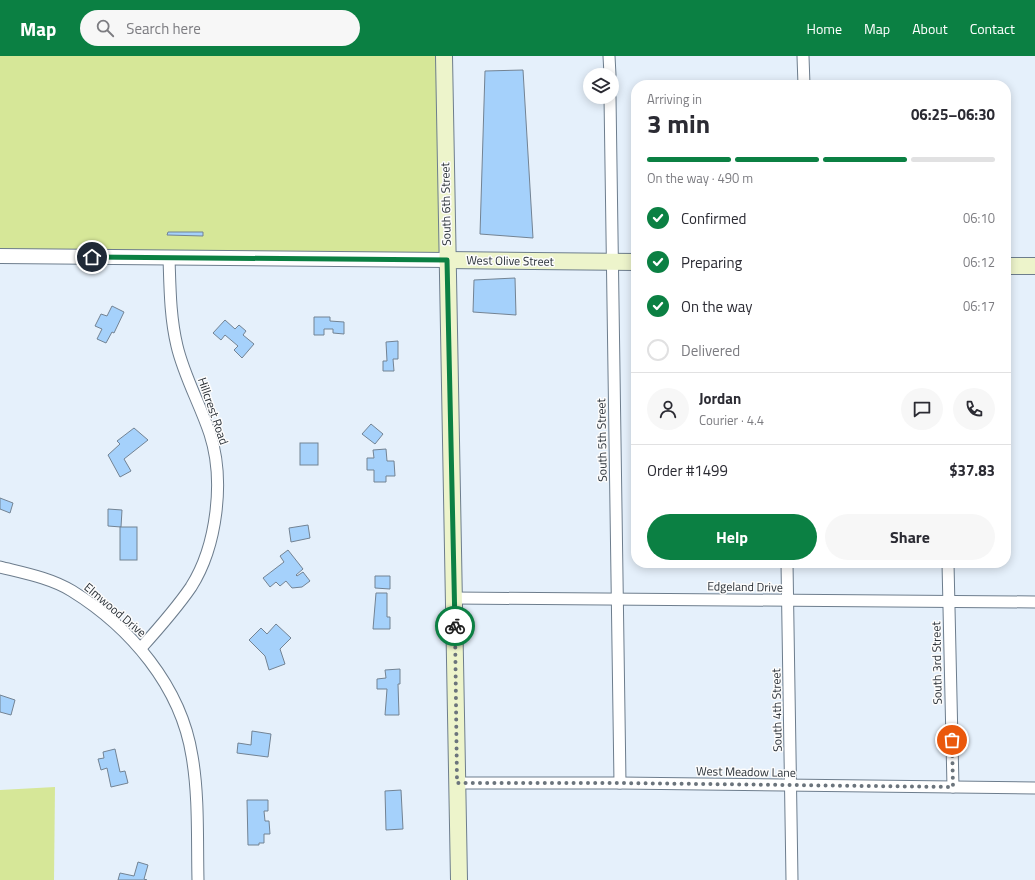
<!DOCTYPE html>
<meta charset="utf-8">
<style>
body{margin:0;font-family:"Titillium Web",sans-serif;background:#f7f7f7;color:#2b2b33;height:100vh;display:flex;flex-direction:column;font-size:15px;white-space:nowrap}
*{box-sizing:border-box;margin:0}
p{font-size:13px;color:#7c7c81}
.icon{flex:none;width:22px;height:22px;fill:none;stroke:currentColor;stroke-width:2;stroke-linecap:round;stroke-linejoin:round}
.map{position:relative;flex:1;overflow:hidden}
.sheet{position:absolute;left:631px;top:24px;width:380px;height:488px;display:flex;flex-direction:column;background:#fff;border-radius:16px;box-shadow:0 2px 10px #0003}
.sheet>*{flex:none}
.fabs{position:absolute;left:583px;top:12px;display:grid;gap:8px}
.fabs a{display:grid;place-items:center;width:36px;height:36px;border-radius:50%;background:#fff;box-shadow:0 2px 10px #0003;font-size:20px}
.pin{position:absolute;display:grid;place-items:center;width:34px;height:34px;color:#fff;margin:-17px;border:2px solid #fff;border-radius:50%;box-shadow:0 1px 4px #0007}
.courier{position:absolute;display:grid;place-items:center;width:40px;height:40px;margin:-20px;border:3px solid #0b8043;border-radius:50%;background:#fff;color:#222;box-shadow:0 1px 5px #0007}
.summary em{font-style:normal;font-weight:700}
.summary div{display:flex;flex-direction:column-reverse}
.summary{display:flex;align-items:center;justify-content:space-between;height:68px;padding:0 16px}
h1{font-size:26px;font-weight:700;line-height:30px}
.bar{display:grid;grid-template-columns:repeat(4,1fr);gap:6px 4px;align-content:center;height:48px;padding:0 16px}
.bar i{height:5px;border-radius:3px;background:#e1e1e2}
.bar .current{background:#0b8043}
.bar p{grid-column:span 4}
.line{display:flex;align-items:center;gap:10px;padding:0 16px;border-top:1px solid #e1e1e2}
.line div{flex:1}
.round{display:grid;place-items:center;flex:none;width:42px;height:42px;border-radius:21px;background:#f7f7f7}
ol{padding:0 16px;list-style:none}
li{display:flex;align-items:center;gap:12px;height:44px}
li p{margin-inline-start:auto}
li .icon{padding:4px;border-radius:50%;background:#0b8043;color:#fff;stroke-width:4}
li:last-child{color:#7c7c81}
li i{width:22px;height:22px;border:2px solid #e1e1e2;border-radius:50%}
.cta{display:flex;gap:8px;margin-top:auto;padding:8px 16px}
.cta a{flex:1;height:46px;border-radius:24px;background:#0b8043;color:#fff;font-size:16px;font-weight:700;line-height:46px;text-align:center}
.cta a+a{background:#f7f7f7;color:#2b2b33}
header{display:flex;align-items:center;gap:24px;box-sizing:border-box;height:56px;padding:0 20px;background:#0b8043;color:#fff}
header strong{font-size:19px}
nav{display:flex;gap:22px;margin-inline-start:auto;font-size:14px}
.search{width:280px;height:36px;background:#f7f7f7;display:flex;align-items:center;gap:10px;box-sizing:border-box;padding:0 14px;border-radius:22px;color:#7c7c81;font-size:15px}
.map>svg:first-child{display:block}
.green{fill:#d6e798}
.building{fill:#a5d1fb;stroke:#738393}
.lines{fill:none;stroke-linecap:round;stroke-linejoin:round}
.minor-casing{stroke:#6d7d8d;stroke-width:13}
.tertiary-casing{stroke:#6d7d8d;stroke-width:16}
.secondary-casing{stroke:#6d7d8d;stroke-width:18}
.minor{stroke:#fff;stroke-width:11}
.tertiary{stroke:#fff;stroke-width:14}
.secondary{stroke:#edf4cb;stroke-width:16}
.done{stroke:#6b747c;stroke-width:4;stroke-dasharray:0 7.2}
.route{stroke:#0b8043;stroke-width:5}
.labels{text-anchor:middle;stroke-width:3;stroke-linejoin:round;paint-order:stroke}
.street-label{font-size:12px;fill:#2a3138;stroke:#fcfcfc}
</style>
<header>
<strong>Map</strong>
<div class="search"><svg class="icon" aria-label="search" viewBox="0 0 24 24"><circle cx="10" cy="10" r="6"/><path d="M15 15l6 6"/></svg>Search here</div>
<nav><a>Home</a><a>Map</a><a>About</a><a>Contact</a></nav>
</header>
<div class="map">
<svg width="1035" height="824" viewBox="0 0 1035 824">
<rect width="100%" height="100%" fill="#e5f0fb"/>
<!-- green -->
<g class="green">
<path d="M0 0H439L447 204 0 200Z"/>
<path d="M55 731 54 824H0V734Z"/>
</g>
<!-- building -->
<g class="building">
<path d="M523 14 533 182 480 178 485 15Z"/>
<path d="M168 176H203V180L167 179Z"/>
<path d="M515 222 516 259 473 256 474 224Z"/>
<path d="M112 250 124 256 114 277 112 276 106 287 97 283 102 273 95 270 101 258 107 260Z"/>
<path d="M314 261H330V265L344 266V278L333 277V273H324V279H314Z"/>
<path d="M225 264 235 273 239 269 246 275 243 279 254 288 242 302 234 294 238 290 225 279 221 284 213 277Z"/>
<path d="M398 285V303H393L394 315H383V305H387L386 286Z"/>
<path d="M371 368 383 378 375 388 362 378Z"/>
<path d="M134 372 148 384 124 403 131 415 120 421 108 399 120 388 117 385Z"/>
<rect x="300" y="387" width="18" height="22"/>
<path d="M386 393 387 405H394L395 420H386V426H374V414H367V402H374L373 394Z"/>
<path d="M0 442 13 447 10 457 0 453Z"/>
<path d="M108 453 122 454 121 471 108 470Z"/>
<path d="M308 469 310 482 291 486 289 472Z"/>
<rect x="120" y="471" width="17" height="33"/>
<path d="M288 494 303 513 296 519 297 520 303 516 310 525 302 531 292 532 286 525 280 530 276 526 270 531 263 522 284 506 280 500Z"/>
<path d="M375 520H390V533L375 532Z"/>
<path d="M376 537H387V561H390V573H373Z"/>
<path d="M276 568 291 582 280 593 285 608 269 614 265 600 249 584 261 572 267 578Z"/>
<path d="M400 613V628H398L399 659H385L387 633H377V623L386 622 385 614Z"/>
<path d="M0 639 15 644 11 659 0 656Z"/>
<path d="M252 675 271 678 268 701 237 697 238 687 251 689Z"/>
<path d="M115 693 120 716 125 715 128 727 111 731 107 712 101 714 98 703 104 702 103 696Z"/>
<path d="M401 734 403 773 386 774 385 735Z"/>
<path d="M247 744H268V755H264L265 765H269L270 778H264V787H259V789H248Z"/>
<path d="M138 806 148 809 144 823 147 824H118L120 817 134 820Z"/>
</g>
<g class="lines">
<defs>
<g id="minor">
<path d="M609 0 610 19"/>
<path d="M803 0 804 29"/>
<path d="M610 41 620 727"/>
<path d="M787 507 792 824"/>
<path d="M948 507 953 731"/>
<path d="M0 511C24 517 51 522 72 535 130 571 181 630 192 700 199 740 197 783 198 824"/>
<path d="M454 542 1035 546"/>
<path d="M141 592C159 572 176 553 191 531 217 490 225 424 210 378 200 348 184 320 177 290 170 261 170 231 169 202"/>
<path d="M457 727H620L1035 732"/>
</g>
<path id="tertiary" d="M0 200 447 204"/>
<g id="secondary">
<path d="M444 0 459 824"/>
<path d="M447 204 636 206"/>
<path d="M1006 210H1035"/>
</g>
</defs>
<!-- minor casing -->
<use href="#minor" class="minor-casing"/>
<!-- tertiary casing -->
<use href="#tertiary" class="tertiary-casing"/>
<!-- secondary casing -->
<use href="#secondary" class="secondary-casing"/>
<!-- minor -->
<use href="#minor" class="minor"/>
<!-- tertiary -->
<use href="#tertiary" class="tertiary"/>
<!-- secondary -->
<use href="#secondary" class="secondary"/>
</g>
<g class="lines">
<!-- done -->
<path class="done" d="M455 570 457 727H620L953 731 952 684"/>
<!-- route -->
<path class="route" d="M92 201 447 204 455 570"/>
</g>
<g class="labels">
<!-- street labels -->
<g class="street-label">
<text transform="translate(446 148) rotate(-91)" y="4">South 6th Street</text>
<text transform="translate(510 205) rotate(1)" y="4">West Olive Street</text>
<text transform="translate(213 355) rotate(71)" y="4">Hillcrest Road</text>
<text transform="translate(602 384) rotate(-91)" y="4">South 5th Street</text>
<text transform="translate(745 531) rotate(1)" y="4">Edgeland Drive</text>
<text transform="translate(115 554) rotate(40)" y="4">Elmwood Drive</text>
<text transform="translate(937 607) rotate(-91)" y="4">South 3rd Street</text>
<text transform="translate(777 654) rotate(-91)" y="4">South 4th Street</text>
<text transform="translate(746 716) rotate(1)" y="4">West Meadow Lane</text>
</g>
</g>
</svg>
<div class="fabs">
<a><svg class="icon" aria-label="layers" viewBox="0 0 24 24"><path d="M12 4l9 5-9 5-9-5zM3 14l9 5 9-5"/></svg></a>
</div>
<div class="pin" style="left:952px;top:684px;background:#ea580c"><svg class="icon" aria-label="bag" viewBox="0 0 24 24"><path d="M5 8h14l-1 12H6zM9 8a3 3 0 0 1 6 0"/></svg></div>
<div class="pin" style="left:92px;top:201px;background:#1f2937"><svg class="icon" aria-label="home" viewBox="0 0 24 24"><path d="M3 11l9-7 9 7M6 9v11h12V9"/></svg></div>
<div class="courier" style="left:455px;top:570px"><svg class="icon" aria-label="bike" viewBox="0 0 24 24"><circle cx="6" cy="16" r="4"/><circle cx="18" cy="16" r="4"/><path d="M6 16l4-8h5l3 8M10 8l3 8H6M13 5h3"/></svg></div>
<section class="sheet">
<div class="summary"><div><h1>3 min</h1><p>Arriving in</p></div><em>06:25–06:30</em></div>
<div class="bar"><i class="current"></i><i class="current"></i><i class="current"></i><i></i><p>On the way · 490 m</p></div>
<ol>
<li><svg class="icon" aria-label="check" viewBox="0 0 24 24"><path d="M5 12l5 5 9-10"/></svg>Confirmed<p>06:10</p></li>
<li><svg class="icon" aria-label="check" viewBox="0 0 24 24"><path d="M5 12l5 5 9-10"/></svg>Preparing<p>06:12</p></li>
<li><svg class="icon" aria-label="check" viewBox="0 0 24 24"><path d="M5 12l5 5 9-10"/></svg>On the way<p>06:17</p></li>
<li><i></i>Delivered</li>
</ol>
<div class="line" style="height:72px"><a class="round"><svg class="icon" aria-label="person" viewBox="0 0 24 24"><circle cx="12" cy="8" r="4"/><path d="M4 21q1-7 8-7t8 7"/></svg></a><div><b>Jordan</b><p>Courier · 4.4</p></div><a class="round"><svg class="icon" aria-label="chat" viewBox="0 0 24 24"><path d="M4 5h16v11H9l-5 4z"/></svg></a><a class="round"><svg class="icon" aria-label="phone" viewBox="0 0 24 24"><path d="M5 4h4l2 5-3 2q2 4 5 5l2-3 5 2v4C11 20 4 13 5 4z"/></svg></a></div>
<div class="line" style="height:52px"><div>Order #1499</div><b>$37.83</b></div>
<div class="cta"><a>Help</a><a>Share</a></div>
</section>
</div>
